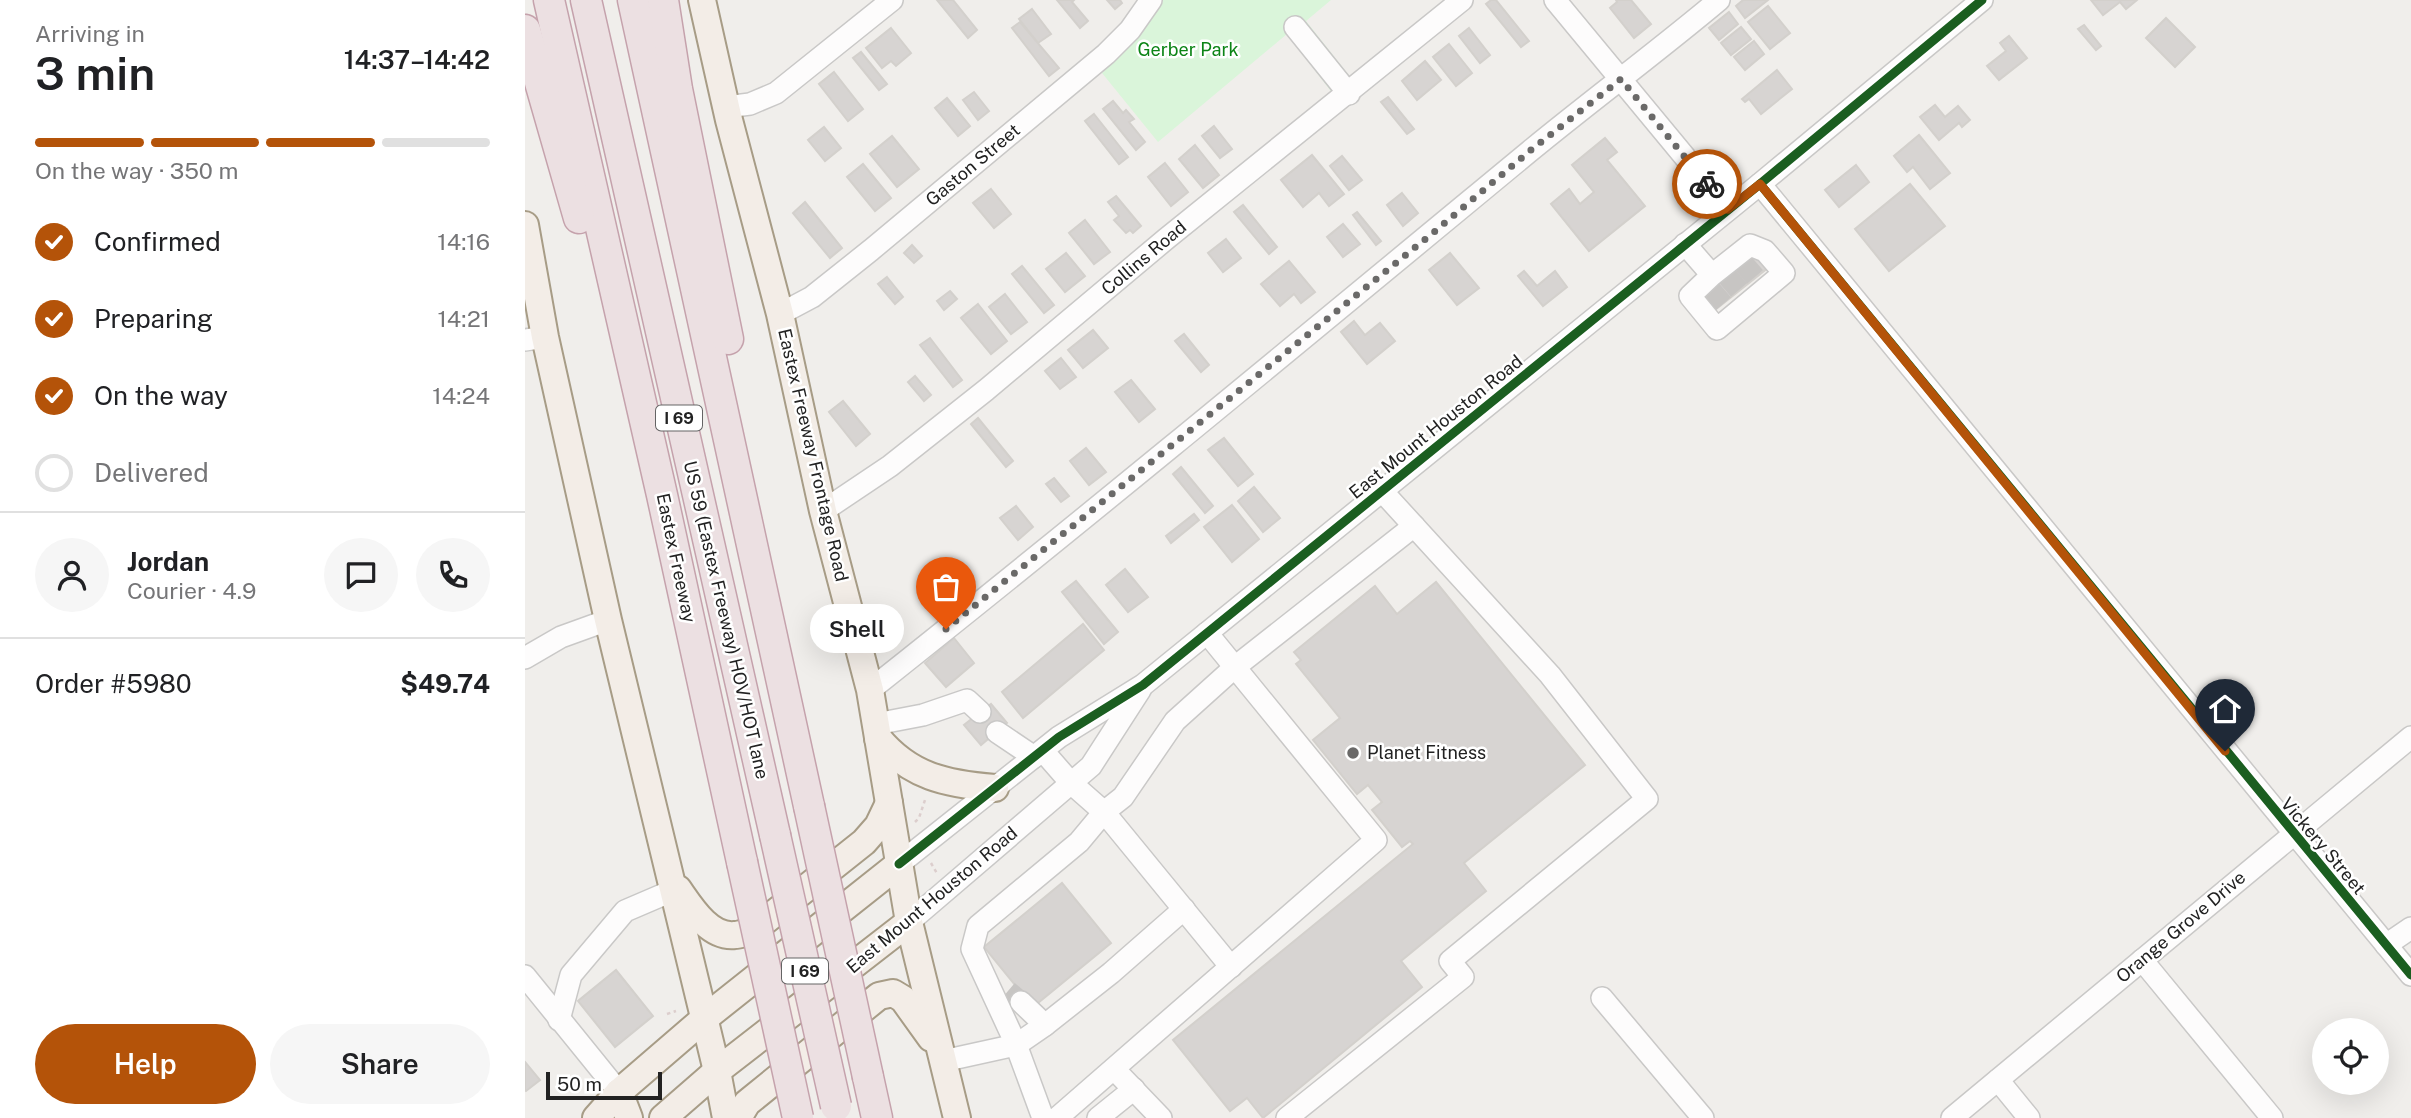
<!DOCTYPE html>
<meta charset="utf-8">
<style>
body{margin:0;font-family:"Public Sans",sans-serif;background:#f6f6f6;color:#202124;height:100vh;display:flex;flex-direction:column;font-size:26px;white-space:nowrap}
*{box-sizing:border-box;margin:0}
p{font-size:23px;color:#757577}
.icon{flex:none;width:38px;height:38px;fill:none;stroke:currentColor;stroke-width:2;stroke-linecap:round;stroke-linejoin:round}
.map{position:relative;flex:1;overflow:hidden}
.drawer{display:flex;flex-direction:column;background:#fff;width:525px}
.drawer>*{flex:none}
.fabs{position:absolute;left:1787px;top:1018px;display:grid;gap:14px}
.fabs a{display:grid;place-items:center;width:77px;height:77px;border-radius:50%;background:#fff;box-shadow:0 7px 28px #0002;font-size:35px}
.scale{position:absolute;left:21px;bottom:18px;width:116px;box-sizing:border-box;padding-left:7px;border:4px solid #222;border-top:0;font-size:19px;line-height:24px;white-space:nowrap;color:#222;-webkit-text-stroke:5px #fff;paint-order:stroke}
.pin{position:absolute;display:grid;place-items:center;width:60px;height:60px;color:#fff;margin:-72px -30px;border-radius:50% 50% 50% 0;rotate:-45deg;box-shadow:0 0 7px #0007}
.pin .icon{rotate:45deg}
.courier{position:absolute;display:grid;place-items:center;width:70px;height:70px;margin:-35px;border:5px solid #b45309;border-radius:50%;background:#fff;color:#222;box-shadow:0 2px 9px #0007}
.bubble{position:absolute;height:49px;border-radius:24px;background:#fff;box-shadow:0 7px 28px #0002;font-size:23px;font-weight:600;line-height:49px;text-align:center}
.headline em{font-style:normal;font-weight:600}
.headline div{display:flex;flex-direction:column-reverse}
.headline{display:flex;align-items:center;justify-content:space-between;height:119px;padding:0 35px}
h1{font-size:46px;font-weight:600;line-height:52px}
.bar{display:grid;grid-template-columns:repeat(4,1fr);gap:10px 7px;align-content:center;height:84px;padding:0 35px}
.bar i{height:9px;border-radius:5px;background:#e0e0e0}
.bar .current{background:#b45309}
.bar p{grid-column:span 4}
.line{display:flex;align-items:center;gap:18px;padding:0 35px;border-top:2px solid #e0e0e0}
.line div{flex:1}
.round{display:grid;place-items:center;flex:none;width:74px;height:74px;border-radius:37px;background:#f6f6f6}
ol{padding:0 35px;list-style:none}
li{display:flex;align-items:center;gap:21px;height:77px}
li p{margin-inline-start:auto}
li .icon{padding:7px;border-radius:50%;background:#b45309;color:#fff;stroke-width:4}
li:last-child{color:#757577}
li i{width:38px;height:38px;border:4px solid #e0e0e0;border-radius:50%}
.primary-button{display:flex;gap:14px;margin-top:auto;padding:14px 35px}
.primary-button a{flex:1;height:80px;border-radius:42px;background:#b45309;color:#fff;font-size:28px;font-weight:600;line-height:80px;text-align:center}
.primary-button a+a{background:#f6f6f6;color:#202124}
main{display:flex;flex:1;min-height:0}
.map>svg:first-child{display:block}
.park{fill:#daf5da}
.building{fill:#d7d4d2;stroke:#d3d0cc;stroke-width:2}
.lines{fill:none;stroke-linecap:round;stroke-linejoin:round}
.minor-tunnel{stroke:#c7c5c3;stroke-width:21;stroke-dasharray:21 10;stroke-linecap:butt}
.minor-casing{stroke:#c9c8c7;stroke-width:24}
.major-casing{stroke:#a79c86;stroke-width:30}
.highway-casing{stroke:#c5a2ac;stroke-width:33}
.path{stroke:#dccecd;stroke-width:2.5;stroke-dasharray:3.5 3.5;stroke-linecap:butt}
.minor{stroke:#fdfcfc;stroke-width:21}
.major{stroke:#f3ede7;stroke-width:26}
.highway{stroke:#ece0e2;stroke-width:30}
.highway-bridge-casing{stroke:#c5a2ac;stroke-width:33;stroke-linecap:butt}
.highway-bridge{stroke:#ece0e2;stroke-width:30}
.cycleway-casing{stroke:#fff;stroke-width:13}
.cycleway{stroke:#1b5e20;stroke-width:9}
.done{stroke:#6a6968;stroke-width:7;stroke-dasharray:0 12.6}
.route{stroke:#b45309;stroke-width:9}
.poi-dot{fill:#6a6968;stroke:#fff;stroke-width:2.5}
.labels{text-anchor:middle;stroke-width:5;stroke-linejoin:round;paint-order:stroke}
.shield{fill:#fff;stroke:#646464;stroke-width:2}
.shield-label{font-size:16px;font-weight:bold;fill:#222}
.park-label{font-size:18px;fill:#0c8416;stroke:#fff}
.street-label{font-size:18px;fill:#222;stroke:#fff}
.poi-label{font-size:18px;fill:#222;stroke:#fff;text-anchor:start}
</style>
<main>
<section class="drawer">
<div class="headline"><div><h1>3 min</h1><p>Arriving in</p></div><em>14:37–14:42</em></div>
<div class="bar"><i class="current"></i><i class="current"></i><i class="current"></i><i></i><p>On the way · 350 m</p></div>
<ol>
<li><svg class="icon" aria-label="check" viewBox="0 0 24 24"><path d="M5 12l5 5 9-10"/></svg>Confirmed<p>14:16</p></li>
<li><svg class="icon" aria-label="check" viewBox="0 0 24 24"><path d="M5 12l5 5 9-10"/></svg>Preparing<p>14:21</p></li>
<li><svg class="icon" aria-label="check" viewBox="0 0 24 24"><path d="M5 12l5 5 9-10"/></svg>On the way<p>14:24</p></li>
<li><i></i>Delivered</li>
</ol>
<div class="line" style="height:126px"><a class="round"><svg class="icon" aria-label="person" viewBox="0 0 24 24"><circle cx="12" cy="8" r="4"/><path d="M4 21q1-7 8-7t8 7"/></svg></a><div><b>Jordan</b><p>Courier · 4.9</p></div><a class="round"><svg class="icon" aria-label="chat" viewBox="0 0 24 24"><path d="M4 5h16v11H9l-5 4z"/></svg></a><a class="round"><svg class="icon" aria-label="phone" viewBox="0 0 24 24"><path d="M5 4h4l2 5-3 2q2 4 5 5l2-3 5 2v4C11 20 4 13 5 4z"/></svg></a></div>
<div class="line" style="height:91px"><div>Order #5980</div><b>$49.74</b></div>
<div class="primary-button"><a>Help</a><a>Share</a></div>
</section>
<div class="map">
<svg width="1886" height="1118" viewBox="0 0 1886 1118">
<rect width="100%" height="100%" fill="#f0eeeb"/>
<!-- park -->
<path class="park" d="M637 0H806L781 21 826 78 808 94 762 34 633 142 577 73 609 41Z"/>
<!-- building -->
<g class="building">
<path d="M412 0H428L452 30 443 38Z"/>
<path d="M532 0H549L547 2 563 21 555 28Z"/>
<path d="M582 0H595L597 3 590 9Z"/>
<path d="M966 0H971L1004 41 996 47 961 4Z"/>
<path d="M1091 0H1106L1126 24 1109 38 1085 8 1092 2Z"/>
<path d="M1218 0H1243L1220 18 1211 6Z"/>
<path d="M1566 0H1612L1601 9 1595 2 1578 15Z"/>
<path d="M1243 6 1265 33 1245 49 1223 22Z"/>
<path d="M507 9 526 34 513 43 494 19Z"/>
<path d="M1204 12 1213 24 1194 40 1184 28Z"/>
<path d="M1641 18 1670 47 1650 67 1621 38Z"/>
<path d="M495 22 534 68 524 76 487 28Z"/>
<path d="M1559 25 1576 46 1571 50 1553 29Z"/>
<path d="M1216 27 1226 39 1206 55 1196 43Z"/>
<path d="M366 28 386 53 371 66 366 61 357 68 341 48Z"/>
<path d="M944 28 965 55 955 63 934 36Z"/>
<path d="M1484 36 1502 58 1474 80 1462 66 1481 51 1475 43Z"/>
<path d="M1229 41 1239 54 1220 70 1209 57Z"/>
<path d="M924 44 947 73 931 86 908 57Z"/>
<path d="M336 52 362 84 354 90 328 58Z"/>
<path d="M900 61 916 80 892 100 877 81Z"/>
<path d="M1252 70 1267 89 1236 114 1224 99 1220 102 1217 99Z"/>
<path d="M309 72 338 109 323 121 294 84Z"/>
<path d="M449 92 464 111 453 120 438 100Z"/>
<path d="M863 97 889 129 882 134 856 102Z"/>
<path d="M422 98 445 126 433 136 410 108Z"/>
<path d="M588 101 598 113 601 110 609 119 604 122 620 142 611 150 578 109Z"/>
<path d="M1410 105 1420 117 1433 106 1445 120 1437 127 1434 123 1414 140 1395 117Z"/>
<path d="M569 114 603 157 594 164 560 121Z"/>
<path d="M689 126 707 149 695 158 677 136Z"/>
<path d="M299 127 316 148 300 161 283 140Z"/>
<path d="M1394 135 1425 173 1405 189 1388 167 1382 172 1369 156Z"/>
<path d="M367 136 394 169 372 187 345 154Z"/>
<path d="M1080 138 1092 152 1082 160 1120 206 1064 251 1026 204 1044 189 1055 204 1069 192 1047 165Z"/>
<path d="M670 145 694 175 678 188 654 159Z"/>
<path d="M787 155 819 194 804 206 794 193 778 207 756 180Z"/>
<path d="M817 156 837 180 824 190 805 166Z"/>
<path d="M640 163 663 192 646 206 623 177Z"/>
<path d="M338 164 366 198 350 211 322 177Z"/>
<path d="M1331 165 1344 182 1314 207 1300 190Z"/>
<path d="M1385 184 1420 226 1364 271 1330 229Z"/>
<path d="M466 189 486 214 469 228 448 203Z"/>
<path d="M877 193 893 213 878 226 862 205Z"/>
<path d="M591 196 616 226 608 233 605 230 601 233 589 220 594 216 583 202Z"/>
<path d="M280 202 317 248 305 258 268 213Z"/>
<path d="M718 205 752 247 744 254 709 212Z"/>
<path d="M832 212 856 241 851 245 828 215Z"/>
<path d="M560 220 585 252 569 264 544 233Z"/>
<path d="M818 224 835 244 818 257 802 237Z"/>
<path d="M701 239 716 258 698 272 683 253Z"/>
<path d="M387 245 397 256 389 263 379 253Z"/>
<path d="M1232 252 1244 267 1186 313 1175 299Z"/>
<path d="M541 253 560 276 540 292 521 269Z"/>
<path d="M925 253 954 288 932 305 904 270Z"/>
<path d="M764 261 790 292 776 303 769 294 755 306 736 284Z"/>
<path d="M497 266 529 305 519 313 487 274Z"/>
<path d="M999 271 1012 286 1030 271 1042 287 1018 306 993 276Z"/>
<path d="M362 277 378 297 370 304 353 284Z"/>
<path d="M425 291 432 299 419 310 412 301Z"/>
<path d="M480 294 502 322 486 334 464 307Z"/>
<path d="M453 304 482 341 466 354 436 318Z"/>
<path d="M829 321 840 335 855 323 870 341 842 364 816 332Z"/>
<path d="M568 330 583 348 558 368 543 350Z"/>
<path d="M659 334 684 365 676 372 650 341Z"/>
<path d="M405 338 437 380 428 387 395 345Z"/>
<path d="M536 358 551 377 535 389 520 371Z"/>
<path d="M390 376 406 395 399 401 383 382Z"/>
<path d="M606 380 630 409 614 422 590 392Z"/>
<path d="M318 401 345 434 331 446 304 412Z"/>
<path d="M453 418 488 461 481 467 446 424Z"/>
<path d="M699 438 728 474 713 486 683 450Z"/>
<path d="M561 448 581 472 564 485 545 461Z"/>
<path d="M656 467 688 506 680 513 648 474Z"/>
<path d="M529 478 544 496 536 502 521 484Z"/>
<path d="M729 487 755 518 738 532 713 501Z"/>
<path d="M707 505 734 539 707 562 679 527Z"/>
<path d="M491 506 508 527 493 540 475 518Z"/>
<path d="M669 514 674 520 646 543 641 536Z"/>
<path d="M600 569 623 597 603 612 581 585Z"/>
<path d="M551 581 593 632 579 644 537 592Z"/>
<path d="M911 582 1060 765 939 863 961 891 876 961 897 987 738 1118 722 1098 705 1111 648 1040 888 844 885 841 877 847 847 810 857 802 843 785 832 794 788 740 815 718 771 664 776 660 769 652 850 586 872 614Z"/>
<path d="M558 624 579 650 498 718 477 692Z"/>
<path d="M429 638 449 663 421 687 400 663Z"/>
<path d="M466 704 482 723 456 745 439 725Z"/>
<path d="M537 883 586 943 508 1007 459 947Z"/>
<path d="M91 970 128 1016 90 1047 53 1001Z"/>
<path d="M0 1062 15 1080 1 1091 0 1090Z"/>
</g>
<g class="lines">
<!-- minor-tunnel -->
<g class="minor-tunnel">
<path d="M1218 263 1230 277"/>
<path d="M1202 276 1214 290"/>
<path d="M1186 290 1198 304"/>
<path d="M483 991 496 1002"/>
</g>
<defs>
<g id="minor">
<path d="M1030 0 1203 209"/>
<path d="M770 27 824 94"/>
<path d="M201 107 225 104 251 93 367 0"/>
<path d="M1235 184 1886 975"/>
<path d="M1160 244 1187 275 1225 245 1240 251 1259 273 1192 329 1165 296 1187 275"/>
<path d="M255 314 287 297 346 250 581 54 605 30 626 0"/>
<path d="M0 340 20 337"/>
<path d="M298 511 365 466 461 390 641 239 937 0"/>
<path d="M0 658 36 637 83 620"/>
<path d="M345 690C568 513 786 332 1005 151 1067 100 1132 52 1194 0"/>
<path d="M351 724 398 715 442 700 455 712"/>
<path d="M472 732 509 757"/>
<path d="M518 751 546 783 579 812 706 967"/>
<path d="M374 864 534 737 618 685 1235 184 1457 0"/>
<path d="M384 922 566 766 615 690"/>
<path d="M1861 945 1886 928"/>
<path d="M1617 960 1747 1118"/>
<path d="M0 976 94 1092"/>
<path d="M1077 998 1178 1118"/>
<path d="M496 1002 520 1025"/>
<path d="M34 1020 46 975 100 911 149 890"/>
<path d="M418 1061 491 1045 520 1025 586 973 659 909"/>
<path d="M589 1069 636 1118"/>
<path d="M1473 1080 1504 1118"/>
<path d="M518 1118 490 1042 447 949 453 926 554 842 579 812 598 797 650 721 710 667 889 526"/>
<path d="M532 1118 851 840 682 633"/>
<path d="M573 1118 609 1089"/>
<path d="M762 1118 938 977 925 961 1122 799 1025 675 857 491"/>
<path d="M1427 1118 1886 737"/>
</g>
<g id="major">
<path d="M177 0 204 120 255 314 298 511 345 690 384 922 432 1118"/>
<path d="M0 225 20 337 83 620 192 1071 201 1118"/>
<path d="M353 738C385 777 422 784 470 788"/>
<path d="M153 889C165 906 184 938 210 935 215 935 221 932 227 931L339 842 353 826 364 803"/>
<path d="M94 1092 104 1118"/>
<path d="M71 1118 94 1092 180 1018 374 864"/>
<path d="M138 1118 192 1071 384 922"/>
<path d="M213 1118 222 1103 354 996 368 993 378 999 406 1038"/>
</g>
<g id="highway">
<path d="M24 0 137 495 217 862"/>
<path d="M61 0 250 835"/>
<path d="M108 0 284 806"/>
<path d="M138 0 152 89 203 339"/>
<path d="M0 30 54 218"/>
<path d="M343 1077 352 1118"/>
</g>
</defs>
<!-- minor casing -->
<use href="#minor" class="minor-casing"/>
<!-- major casing -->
<use href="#major" class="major-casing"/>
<!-- highway casing -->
<use href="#highway" class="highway-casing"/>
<!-- path -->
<g class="path">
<path d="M390 822 394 818 401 797"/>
<path d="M406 863 413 875"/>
<path d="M142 1014 151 1011"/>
</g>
<!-- minor -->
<use href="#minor" class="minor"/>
<!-- major -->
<use href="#major" class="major"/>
<!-- highway -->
<use href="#highway" class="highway"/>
<defs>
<g id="highway-bridge">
<path d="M284 806 343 1077"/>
<path d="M250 835 311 1106"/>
<path d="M217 862 273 1118"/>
</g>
</defs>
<!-- highway-bridge casing -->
<use href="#highway-bridge" class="highway-bridge-casing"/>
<!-- highway-bridge -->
<use href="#highway-bridge" class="highway-bridge"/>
<defs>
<g id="cycleway">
<path d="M1235 184 1886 975"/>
<path d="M374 864 534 737 618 685 1235 184 1457 0"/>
</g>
</defs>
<!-- cycleway casing -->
<use href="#cycleway" class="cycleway-casing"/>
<!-- cycleway -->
<use href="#cycleway" class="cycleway"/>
</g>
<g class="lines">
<!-- done -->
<path class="done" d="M421 629 909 232 1006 150 1096 79 1182 184"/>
<!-- route -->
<path class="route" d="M1182 184 1203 209 1235 184 1700 751"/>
</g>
<!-- markers -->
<circle class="poi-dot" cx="828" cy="753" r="7"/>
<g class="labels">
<!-- shield labels -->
<g class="shield">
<rect x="131" y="405.5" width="46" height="25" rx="5"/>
<rect x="257" y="958.5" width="46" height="25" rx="5"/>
</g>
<g class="shield-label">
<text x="154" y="424">I 69</text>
<text x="280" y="977">I 69</text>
</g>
<!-- park labels -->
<g class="park-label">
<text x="663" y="56">Gerber Park</text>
</g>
<!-- street labels -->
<g class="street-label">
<text transform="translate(448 165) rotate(-40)" y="6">Gaston Street</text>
<text transform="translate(619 258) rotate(-40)" y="6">Collins Road</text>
<text transform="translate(911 427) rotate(-39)" y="6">East Mount Houston Road</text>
<text transform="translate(288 455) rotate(77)" y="6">Eastex Freeway Frontage Road</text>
<text transform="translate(151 558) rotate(78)" y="6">Eastex Freeway</text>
<text transform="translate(201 620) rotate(77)" y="6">US 59 (Eastex Freeway) HOV/HOT lane</text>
<text transform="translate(1798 846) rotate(50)" y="6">Vickery Street</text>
<text transform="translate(407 900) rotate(-40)" y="6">East Mount Houston Road</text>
<text transform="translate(1656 927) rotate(-40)" y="6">Orange Grove Drive</text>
</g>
<!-- poi labels -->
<g class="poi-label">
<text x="842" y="759">Planet Fitness</text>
</g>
</g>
</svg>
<div class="fabs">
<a><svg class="icon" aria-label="locate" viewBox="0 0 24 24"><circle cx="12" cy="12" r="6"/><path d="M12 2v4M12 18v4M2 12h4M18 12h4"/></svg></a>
</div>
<div class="scale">50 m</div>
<div class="pin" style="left:421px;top:629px;background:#ea580c"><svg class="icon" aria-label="bag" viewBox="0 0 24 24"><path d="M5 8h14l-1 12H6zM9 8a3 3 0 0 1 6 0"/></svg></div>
<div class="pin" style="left:1700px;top:751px;background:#1f2937"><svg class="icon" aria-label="home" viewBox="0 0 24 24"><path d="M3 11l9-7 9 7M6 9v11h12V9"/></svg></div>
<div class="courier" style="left:1182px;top:184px"><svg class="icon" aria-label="bike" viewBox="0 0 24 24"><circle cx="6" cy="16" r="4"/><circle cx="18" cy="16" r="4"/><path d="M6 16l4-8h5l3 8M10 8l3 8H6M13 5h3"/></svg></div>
<div class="bubble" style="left:285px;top:604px;width:94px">Shell</div>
</div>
</main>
